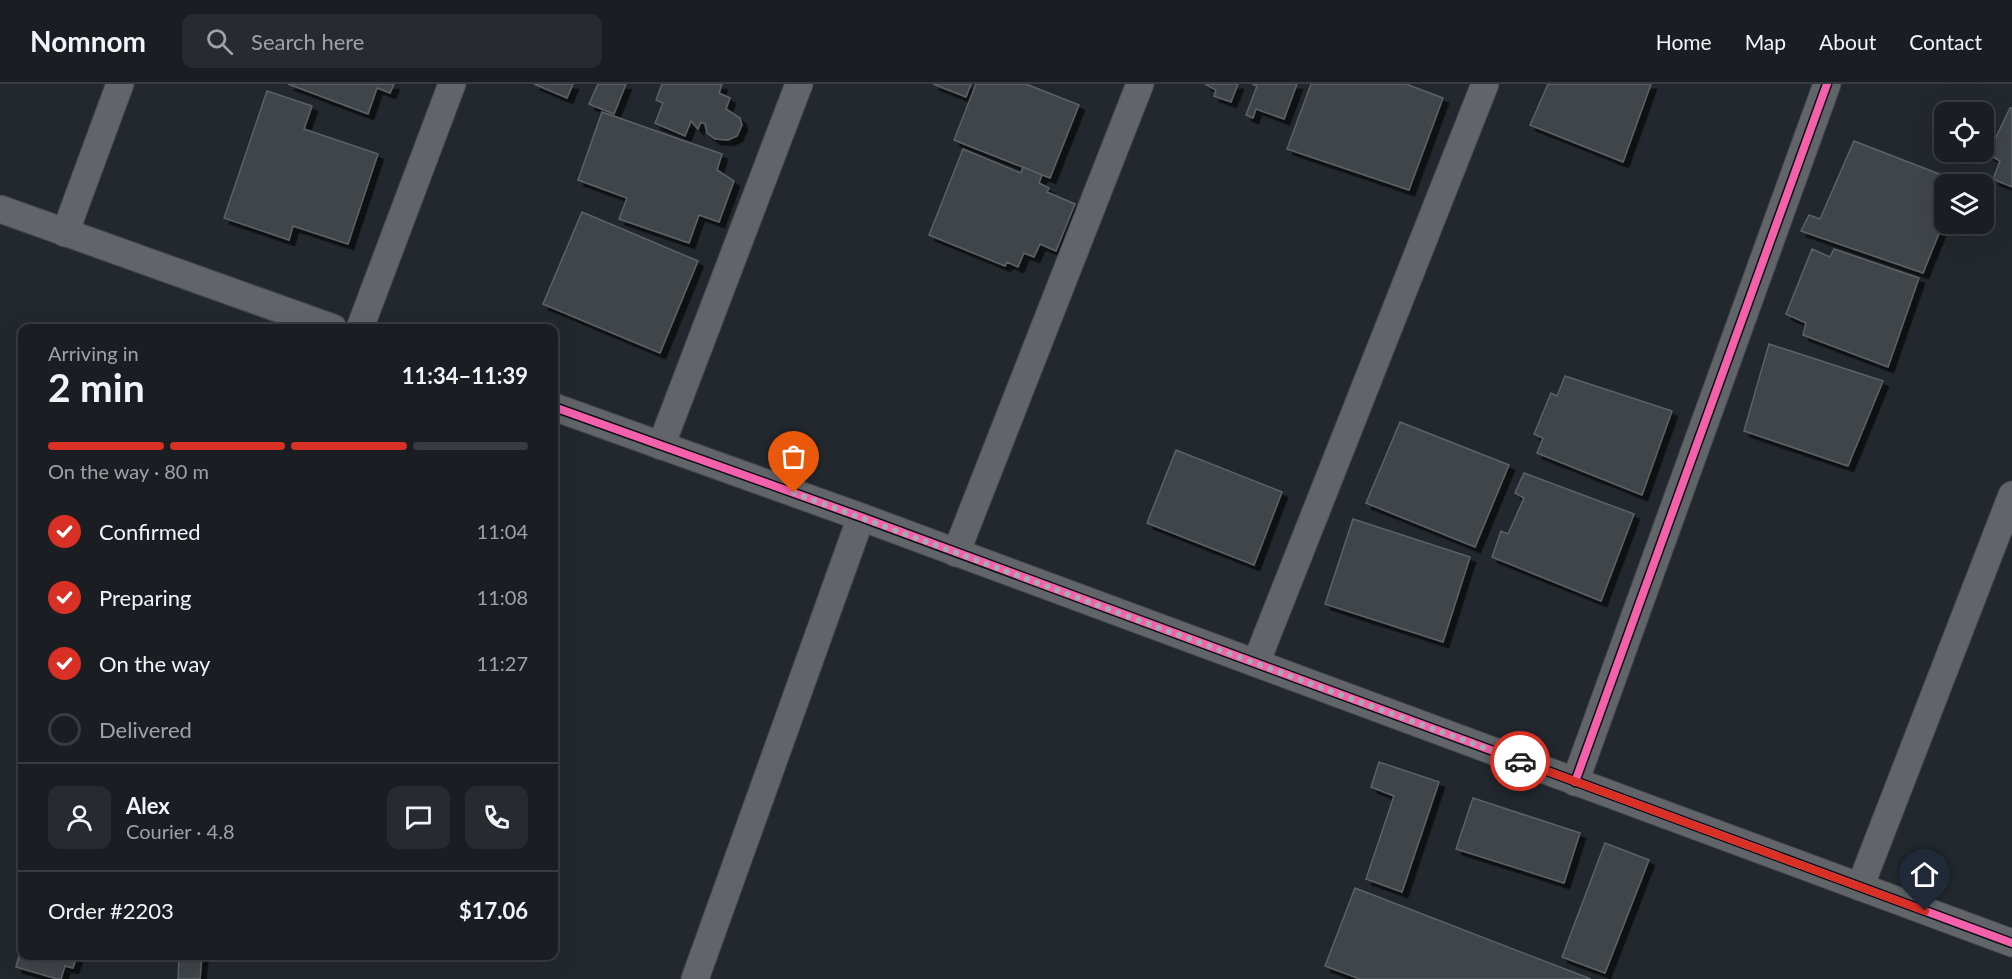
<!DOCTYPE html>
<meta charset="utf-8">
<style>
body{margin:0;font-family:Lato,sans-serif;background:#272b2f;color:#f1f3f6;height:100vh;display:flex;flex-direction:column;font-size:22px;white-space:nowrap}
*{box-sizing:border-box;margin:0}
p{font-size:20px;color:#9fa2a5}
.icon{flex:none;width:33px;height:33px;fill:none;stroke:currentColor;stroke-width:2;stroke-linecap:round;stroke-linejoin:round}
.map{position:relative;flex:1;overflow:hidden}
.drawer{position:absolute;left:18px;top:240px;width:540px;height:636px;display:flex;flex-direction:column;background:#1a1e22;border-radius:12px;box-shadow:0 6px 24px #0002,0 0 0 2px #383c40}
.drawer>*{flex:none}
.fabs{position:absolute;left:1934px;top:18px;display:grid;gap:12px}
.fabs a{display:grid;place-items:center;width:60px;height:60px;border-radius:12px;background:#1a1e22;box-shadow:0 6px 24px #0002,0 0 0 2px #383c40;font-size:30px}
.pin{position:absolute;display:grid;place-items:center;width:51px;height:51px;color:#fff;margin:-62px -26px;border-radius:50% 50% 50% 0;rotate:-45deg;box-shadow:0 0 6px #0007}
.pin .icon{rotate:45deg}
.courier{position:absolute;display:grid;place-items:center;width:60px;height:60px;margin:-30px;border:4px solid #d93025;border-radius:50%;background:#fff;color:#222;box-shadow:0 2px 8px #0007}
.summary em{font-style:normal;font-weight:700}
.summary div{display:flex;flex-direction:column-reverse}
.summary{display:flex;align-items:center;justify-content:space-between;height:102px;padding:0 30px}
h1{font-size:39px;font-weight:700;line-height:45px}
.bar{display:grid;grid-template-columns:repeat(4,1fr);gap:9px 6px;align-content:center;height:72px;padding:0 30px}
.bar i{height:8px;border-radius:4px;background:#383c40}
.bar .on{background:#d93025}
.bar p{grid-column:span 4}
.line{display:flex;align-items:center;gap:15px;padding:0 30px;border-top:2px solid #383c40}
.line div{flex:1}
.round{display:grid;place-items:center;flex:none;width:63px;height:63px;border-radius:12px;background:#272b2f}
ol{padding:0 30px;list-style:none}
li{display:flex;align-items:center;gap:18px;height:66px}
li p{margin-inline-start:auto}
li .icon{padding:6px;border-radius:50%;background:#d93025;color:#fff;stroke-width:4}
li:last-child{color:#9fa2a5}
li i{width:33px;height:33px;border:3px solid #383c40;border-radius:50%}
header{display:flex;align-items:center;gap:36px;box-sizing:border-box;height:84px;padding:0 30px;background:#1a1e22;border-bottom:2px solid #383c40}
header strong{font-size:28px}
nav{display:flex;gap:33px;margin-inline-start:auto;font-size:21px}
.search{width:420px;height:54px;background:#272b2f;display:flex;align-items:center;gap:15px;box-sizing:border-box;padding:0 21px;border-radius:12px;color:#9fa2a5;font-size:22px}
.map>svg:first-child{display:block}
.building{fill:#3f4448;stroke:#5c6266;stroke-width:1.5;filter:url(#shadow)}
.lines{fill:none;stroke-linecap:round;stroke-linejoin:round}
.minor-casing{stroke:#41464a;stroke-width:29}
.minor{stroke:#616569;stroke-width:27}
.cycleway-casing{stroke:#0c1115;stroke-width:11}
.cycleway{stroke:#f560ab;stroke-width:8}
.done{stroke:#a5abb1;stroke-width:6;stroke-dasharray:0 10.8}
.route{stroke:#d93025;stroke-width:8}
</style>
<header>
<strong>Nomnom</strong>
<div class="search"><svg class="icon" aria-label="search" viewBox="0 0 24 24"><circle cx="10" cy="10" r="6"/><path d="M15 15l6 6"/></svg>Search here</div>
<nav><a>Home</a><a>Map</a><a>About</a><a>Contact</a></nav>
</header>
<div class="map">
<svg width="2012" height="895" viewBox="0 0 2012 895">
<defs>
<filter id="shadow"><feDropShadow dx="5.5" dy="5.5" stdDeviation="0" flood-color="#0009"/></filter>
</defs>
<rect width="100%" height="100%" fill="#22282d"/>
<!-- building -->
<g class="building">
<path d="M288 0H394L390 9 377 4 368 30Z"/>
<path d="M534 0H573L567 14Z"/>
<path d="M598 0H626L614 30 589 20Z"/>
<path d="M662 0H722L719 9 730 14 726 25 740 34 742 41 737 52 728 56 715 55 707 49 705 40 701 38 698 45 691 37 685 52 655 39 663 19 656 16Z"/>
<path d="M933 0H971L966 13Z"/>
<path d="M976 0H1026L1079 21 1050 94 954 56Z"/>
<path d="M1205 0H1238L1231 18 1214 12 1216 6Z"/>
<path d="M1252 0H1297L1284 35 1256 25 1253 34 1246 31 1257 2Z"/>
<path d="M1311 0H1406L1443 14 1409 106 1287 65Z"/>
<path d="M1548 0H1651L1623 78 1530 41Z"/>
<path d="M267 7 312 22 304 45 378 70 348 160 293 142 289 156 224 134Z"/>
<path d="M2010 24H2012V103L1993 95 2000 77 1988 70Z"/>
<path d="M602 28 722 70 717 86 734 97 719 138 699 131 689 159 619 135 627 114 578 96Z"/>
<path d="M1854 57 1960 98 1959 100H1944V137L1923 189 1801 147 1809 131 1820 135Z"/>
<path d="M963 65 1021 89 1023 83 1042 91 1039 99 1049 104 1047 108 1075 120 1056 167 1040 160 1034 173 1024 169 1018 183 1007 178 1005 182 929 151Z"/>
<path d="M582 128 698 177 660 269 543 220Z"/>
<path d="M1812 165 1830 173 1834 165 1919 194 1888 283 1803 251 1806 239 1786 230Z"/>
<path d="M1769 260 1883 297 1848 382 1744 347Z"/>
<path d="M1565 292 1672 327 1642 411 1537 369 1543 354 1534 350 1551 309 1557 312Z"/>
<path d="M1400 338 1509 381 1475 463 1366 419Z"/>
<path d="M1176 366 1282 408 1254 481 1147 439Z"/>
<path d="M1524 389 1634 430 1601 517 1492 473 1501 447 1508 450 1524 414 1515 409Z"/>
<path d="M1353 435 1470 473 1443 558 1325 520Z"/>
<path d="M1379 678 1439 698 1402 808 1366 795 1394 712 1371 703Z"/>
<path d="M1473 714 1580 749 1564 799 1456 765Z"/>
<path d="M1605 759 1649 776 1605 889 1562 873Z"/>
<path d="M1355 804 1591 895H1360L1325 882Z"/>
<path d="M22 861V872H77L73 884 65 882 61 895H57L16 883Z"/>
<path d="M179 872H202L200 895H178Z"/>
</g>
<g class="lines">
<defs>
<g id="minor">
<path d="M0 125 333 244"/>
<path d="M65 149 120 0"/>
<path d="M360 244 452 0"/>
<path d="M554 323 861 433 2012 859"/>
<path d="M661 362 799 0"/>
<path d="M956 469 1140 0"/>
<path d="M1256 579 1485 0"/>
<path d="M1575 698 1827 0"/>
<path d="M1860 803 2012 411"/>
<path d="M695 895 861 433"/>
</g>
</defs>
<!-- minor casing -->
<use href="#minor" class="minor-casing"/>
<!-- minor -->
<use href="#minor" class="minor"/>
<defs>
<g id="cycleway">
<path d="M554 323 861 433 2012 859"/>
<path d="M1575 698 1827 0"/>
</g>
</defs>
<!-- cycleway casing -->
<use href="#cycleway" class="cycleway-casing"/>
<!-- cycleway -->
<use href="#cycleway" class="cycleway"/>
</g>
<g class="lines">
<!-- done -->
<path class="done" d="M794 409 1520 677"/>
<!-- route -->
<path class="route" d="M1520 677 1925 827"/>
</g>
</svg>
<div class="fabs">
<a><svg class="icon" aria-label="locate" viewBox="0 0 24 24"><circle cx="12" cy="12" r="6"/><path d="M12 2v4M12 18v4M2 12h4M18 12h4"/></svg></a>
<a><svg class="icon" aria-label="layers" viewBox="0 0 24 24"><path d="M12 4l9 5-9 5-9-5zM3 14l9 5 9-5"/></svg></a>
</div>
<div class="pin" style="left:794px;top:409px;background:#ea580c"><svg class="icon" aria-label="bag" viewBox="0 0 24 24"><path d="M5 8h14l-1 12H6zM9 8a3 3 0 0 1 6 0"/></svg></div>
<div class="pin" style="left:1925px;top:827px;background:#1f2937"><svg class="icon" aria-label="home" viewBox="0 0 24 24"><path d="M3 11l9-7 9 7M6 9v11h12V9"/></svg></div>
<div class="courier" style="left:1520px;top:677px"><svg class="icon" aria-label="car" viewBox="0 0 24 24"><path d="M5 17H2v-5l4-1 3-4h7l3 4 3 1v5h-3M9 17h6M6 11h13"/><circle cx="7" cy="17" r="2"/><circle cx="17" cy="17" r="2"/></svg></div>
<section class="drawer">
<div class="summary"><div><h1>2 min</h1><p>Arriving in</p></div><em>11:34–11:39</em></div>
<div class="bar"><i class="on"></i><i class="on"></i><i class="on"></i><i></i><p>On the way · 80 m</p></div>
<ol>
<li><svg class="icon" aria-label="check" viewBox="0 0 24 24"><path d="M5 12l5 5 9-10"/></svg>Confirmed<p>11:04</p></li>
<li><svg class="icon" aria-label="check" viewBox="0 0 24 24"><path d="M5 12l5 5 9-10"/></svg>Preparing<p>11:08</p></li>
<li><svg class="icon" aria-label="check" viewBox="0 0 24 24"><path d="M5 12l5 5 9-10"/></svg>On the way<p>11:27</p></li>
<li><i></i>Delivered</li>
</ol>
<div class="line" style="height:108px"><a class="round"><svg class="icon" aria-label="person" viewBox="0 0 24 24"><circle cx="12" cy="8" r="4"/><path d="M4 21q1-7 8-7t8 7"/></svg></a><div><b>Alex</b><p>Courier · 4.8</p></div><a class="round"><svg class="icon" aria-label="chat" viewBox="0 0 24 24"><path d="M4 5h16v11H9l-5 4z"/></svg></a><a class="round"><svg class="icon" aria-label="phone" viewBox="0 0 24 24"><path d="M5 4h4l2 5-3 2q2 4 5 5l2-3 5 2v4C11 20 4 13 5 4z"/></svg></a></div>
<div class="line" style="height:78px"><div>Order #2203</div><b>$17.06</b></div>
</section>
</div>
